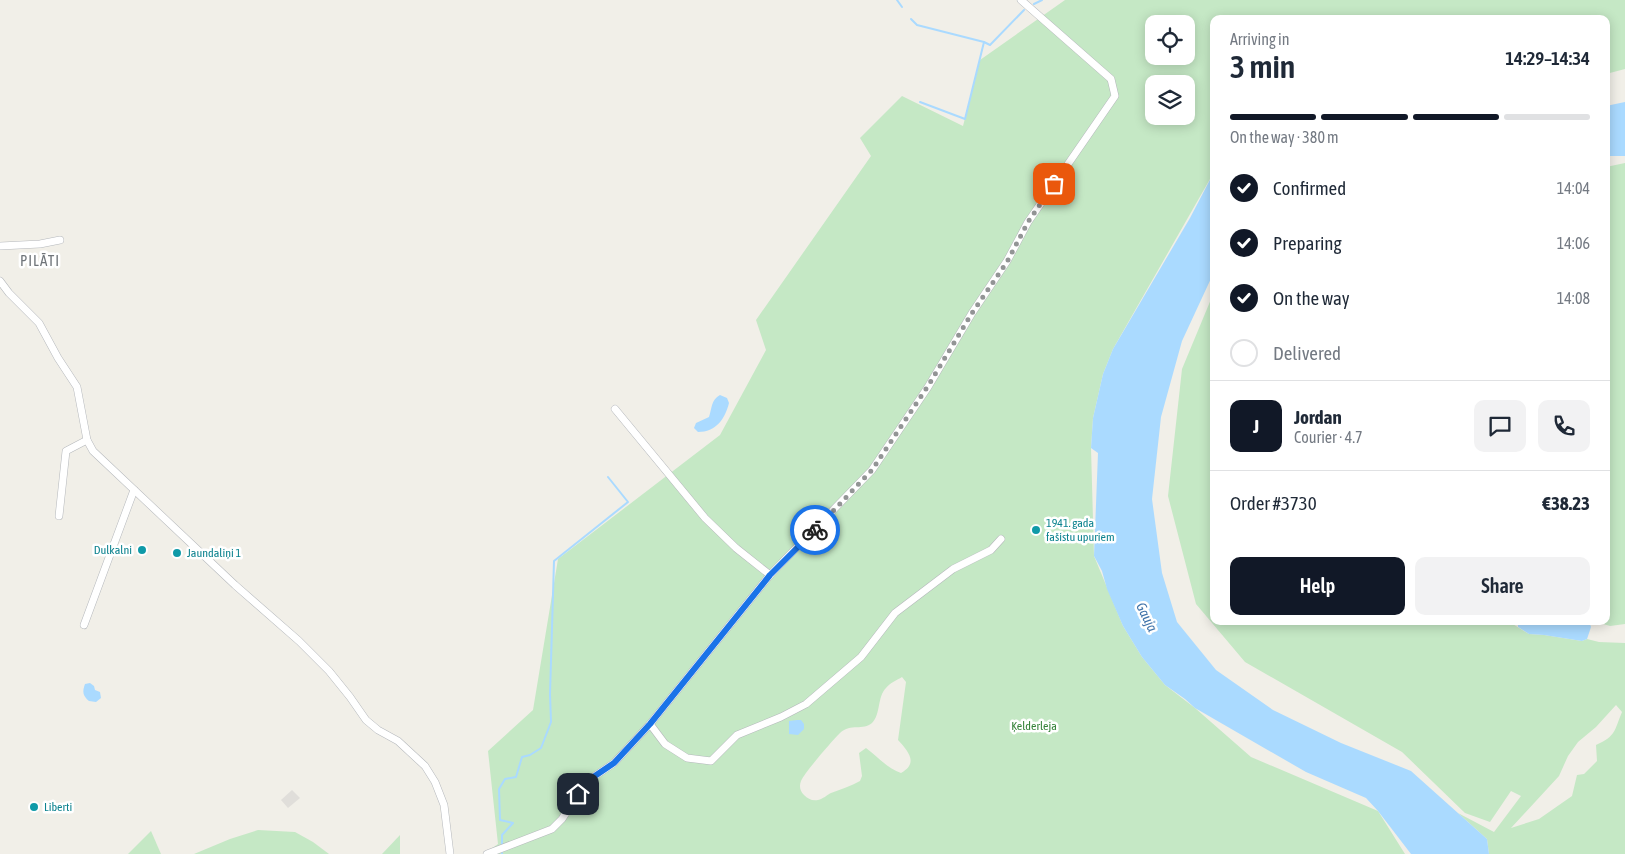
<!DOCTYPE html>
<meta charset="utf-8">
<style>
body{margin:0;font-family:"Asap Condensed",sans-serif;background:#f2f2f3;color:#1f2937;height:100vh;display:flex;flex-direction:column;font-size:19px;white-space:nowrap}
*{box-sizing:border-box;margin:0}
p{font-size:16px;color:#747a83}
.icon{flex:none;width:28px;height:28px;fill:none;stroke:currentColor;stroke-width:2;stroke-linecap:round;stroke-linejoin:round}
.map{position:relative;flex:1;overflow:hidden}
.details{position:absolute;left:1210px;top:15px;width:400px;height:610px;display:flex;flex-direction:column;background:#fff;border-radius:10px;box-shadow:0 2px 12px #0003}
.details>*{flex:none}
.buttons{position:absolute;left:1145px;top:15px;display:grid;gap:10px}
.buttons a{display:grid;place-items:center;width:50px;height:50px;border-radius:10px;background:#fff;box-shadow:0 2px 12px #0003;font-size:25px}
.pin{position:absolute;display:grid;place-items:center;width:42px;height:42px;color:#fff;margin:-21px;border-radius:10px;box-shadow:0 2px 8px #0006}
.courier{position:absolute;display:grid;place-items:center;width:50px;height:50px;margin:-25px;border:4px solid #1a73e8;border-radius:50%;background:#fff;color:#222;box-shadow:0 1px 6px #0007}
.summary em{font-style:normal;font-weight:600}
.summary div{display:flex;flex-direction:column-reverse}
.summary{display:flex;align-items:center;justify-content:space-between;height:85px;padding:0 20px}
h1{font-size:32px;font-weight:600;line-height:38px}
.bar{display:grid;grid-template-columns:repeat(4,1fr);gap:8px 5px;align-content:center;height:60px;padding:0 20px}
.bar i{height:6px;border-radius:4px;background:#e0e1e3}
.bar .current{background:#111827}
.bar p{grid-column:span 4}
.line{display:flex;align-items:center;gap:12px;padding:0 20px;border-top:1px solid #e0e1e3}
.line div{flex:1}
.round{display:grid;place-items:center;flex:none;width:52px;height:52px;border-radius:10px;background:#f2f2f3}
ol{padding:0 20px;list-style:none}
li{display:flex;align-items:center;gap:15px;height:55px}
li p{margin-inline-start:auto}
li .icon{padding:5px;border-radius:50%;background:#111827;color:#fff;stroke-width:4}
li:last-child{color:#747a83}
li i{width:28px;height:28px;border:2px solid #e0e1e3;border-radius:50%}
.button{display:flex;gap:10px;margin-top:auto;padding:10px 20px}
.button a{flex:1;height:58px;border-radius:10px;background:#111827;color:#fff;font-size:20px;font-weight:600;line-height:58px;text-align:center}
.button a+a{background:#f2f2f3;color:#1f2937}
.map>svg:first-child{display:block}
.industrial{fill:#e0deda}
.green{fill:#c5e8c5;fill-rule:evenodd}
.water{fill:#aadaff}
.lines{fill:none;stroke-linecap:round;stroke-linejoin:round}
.stream{stroke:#aadaff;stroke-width:2}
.minor-casing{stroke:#b5b8bc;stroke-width:8}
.minor{stroke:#fff;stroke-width:7}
.done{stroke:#929495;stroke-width:5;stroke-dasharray:0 9}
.route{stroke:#1a73e8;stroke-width:6}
.culture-dot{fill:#0f9aa8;stroke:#fff;stroke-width:2}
.labels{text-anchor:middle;stroke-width:5;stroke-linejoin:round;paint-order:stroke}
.culture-label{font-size:12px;fill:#0d838f;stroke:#fff;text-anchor:start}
.park-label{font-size:12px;fill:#348238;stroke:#fff}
.water-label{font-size:14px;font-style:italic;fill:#4174aa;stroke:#fff}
.quarter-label{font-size:15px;letter-spacing:1px;fill:#70757a;stroke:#fff}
</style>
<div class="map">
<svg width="1625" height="854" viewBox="0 0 1625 854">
<rect width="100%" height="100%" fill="#f1efe8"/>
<!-- industrial -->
<path class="industrial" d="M292 790 300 798 288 808 281 800Z"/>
<!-- green -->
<g class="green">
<path d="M1065 0H1625V69L1606 74V19H1214V172L1113 349 1103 374 1093 418 1091 448 1094 556 1123 626 1142 657 1165 685 1195 708 1251 757 1378 811 1405 854H484L498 844 488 751 533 710 558 559 720 435 766 350 756 320 871 156 860 138 902 96 963 126 980 60ZM1154 24H1186V56H1154ZM1154 84H1186V116H1154ZM902 677 906 682 898 740C908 751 919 763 901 773 888 769 877 756 866 748L859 753 862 776 860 781C851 786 841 789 831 793 827 795 823 799 818 800 812 801 808 799 804 795 800 791 799 786 801 781 805 772 832 741 840 733 851 723 863 731 872 723 881 714 877 697 886 688 890 683 897 680 902 677Z"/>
<path d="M1625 163V624L1610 626 1593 621H1606V167Z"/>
<path d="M1214 292V621H1508L1529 634 1544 635 1582 641 1587 639 1599 642 1625 643V854H1489L1487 839 1458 813 1494 832 1521 796 1511 791 1490 822 1465 813 1402 752 1245 662 1196 604 1168 496 1182 369ZM1616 705 1622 712C1614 731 1616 736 1596 745L1597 761 1584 774 1577 775 1572 796 1539 819 1511 828 1559 776 1568 756 1578 742 1596 727Z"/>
<path d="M258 830 295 832 313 842 329 854H194L230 839Z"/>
<path d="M151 831 161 854H128Z"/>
<path d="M400 835V854H382Z"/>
</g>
<!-- water -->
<g class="water">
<path d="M1625 102V156H1606V106Z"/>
<path d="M1214 172V272L1182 341 1161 417 1152 499 1162 573 1177 622 1216 670 1273 710 1341 743 1411 771 1487 839 1489 854H1411L1378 811 1366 798 1306 772 1195 708 1185 699 1165 685 1142 657 1123 626 1107 589 1102 571 1094 556 1098 453 1091 448 1093 418 1103 374 1113 349 1190 218Z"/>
<path d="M720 395 727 398 729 403C725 419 716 432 698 432L694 428 696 423 709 417C712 408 711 400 720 395Z"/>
<path d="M1518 621H1589L1591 627 1587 639 1582 641 1544 635 1529 634 1518 627Z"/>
<path d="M90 683 94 686 95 690 100 692 101 698 96 702 89 701C83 696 82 692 85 684Z"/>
<path d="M797 720H801L804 724V729L798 735 789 734V721Z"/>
</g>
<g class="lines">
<!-- stream -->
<g class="stream">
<path d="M897 0 902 7"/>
<path d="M1034 4 1042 0"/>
<path d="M911 19 917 25 984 42 965 119 920 102"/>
<path d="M984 42 990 45 1024 10"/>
<path d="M502 845V835L513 823 500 820 499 789 505 779 516 777 522 757 530 755 541 748 551 722 550 694 554 561 628 502 608 477"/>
<path d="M502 854V853"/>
</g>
<defs>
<g id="minor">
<path d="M0 246 40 244 60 240"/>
<path d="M0 281 9 293 39 323 58 358 77 387 87 440 93 451 235 585 299 641 329 671 350 697 366 720 378 730 398 741 425 766 435 782 444 805 450 854"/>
<path d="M615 409 705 518 736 548 770 575"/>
<path d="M59 516 66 451 87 440"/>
<path d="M84 625 134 490"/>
<path d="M650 724 770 575 872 470 928 387 972 313 1007 261 1028 222 1115 96 1111 79 1021 0"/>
<path d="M487 854 552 829 562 819 586 782 614 763 650 724 665 744 687 758 711 761 737 735 781 717 806 704 861 657 895 613 953 569 991 550 1001 539"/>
</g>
</defs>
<!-- minor casing -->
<use href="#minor" class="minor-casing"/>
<!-- minor -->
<use href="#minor" class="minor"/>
</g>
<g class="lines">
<!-- done -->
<path class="done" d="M815 530 872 470 928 386 972 313 1007 262 1028 222 1054 184"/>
<!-- route -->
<path class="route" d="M578 794 586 782 614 763 650 724 770 575 815 530"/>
</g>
<!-- markers -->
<g class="culture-dot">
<circle cx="1036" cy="530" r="5"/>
<circle cx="142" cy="550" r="5"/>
<circle cx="177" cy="553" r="5"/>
<circle cx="34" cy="807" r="5"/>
</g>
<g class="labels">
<!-- culture labels -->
<g class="culture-label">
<text x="1046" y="527">1941. gada<tspan x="1046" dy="14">fašistu upuriem</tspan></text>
<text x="132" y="554" text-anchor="end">Dulkalni</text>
<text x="187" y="557">Jaundaliņi 1</text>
<text x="44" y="811">Liberti</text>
</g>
<!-- park labels -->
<g class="park-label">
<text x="1034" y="730">Ķelderleja</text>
</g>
<!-- water labels -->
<g class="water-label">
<text transform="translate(1147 617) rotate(64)" y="5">Gauja</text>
</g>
<!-- quarter labels -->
<g class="quarter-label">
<text x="40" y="266">PILĀTI</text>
</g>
</g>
</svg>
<div class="buttons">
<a><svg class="icon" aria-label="locate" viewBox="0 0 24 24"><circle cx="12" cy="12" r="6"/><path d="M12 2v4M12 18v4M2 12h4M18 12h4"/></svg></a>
<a><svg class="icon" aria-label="layers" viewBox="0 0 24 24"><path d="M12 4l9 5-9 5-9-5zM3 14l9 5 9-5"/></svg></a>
</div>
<div class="pin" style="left:1054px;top:184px;background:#ea580c"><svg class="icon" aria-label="bag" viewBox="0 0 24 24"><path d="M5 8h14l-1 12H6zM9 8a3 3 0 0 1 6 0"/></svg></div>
<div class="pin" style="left:578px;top:794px;background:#1f2937"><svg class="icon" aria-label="home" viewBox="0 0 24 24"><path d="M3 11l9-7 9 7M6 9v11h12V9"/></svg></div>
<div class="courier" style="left:815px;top:530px"><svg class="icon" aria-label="bike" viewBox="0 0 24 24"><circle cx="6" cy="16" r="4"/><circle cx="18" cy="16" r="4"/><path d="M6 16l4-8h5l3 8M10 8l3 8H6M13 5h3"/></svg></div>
<section class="details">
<div class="summary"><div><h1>3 min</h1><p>Arriving in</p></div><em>14:29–14:34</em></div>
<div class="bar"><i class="current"></i><i class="current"></i><i class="current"></i><i></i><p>On the way · 380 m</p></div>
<ol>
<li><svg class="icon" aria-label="check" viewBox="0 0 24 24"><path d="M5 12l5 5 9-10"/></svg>Confirmed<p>14:04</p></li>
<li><svg class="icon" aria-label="check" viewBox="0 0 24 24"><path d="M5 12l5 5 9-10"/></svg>Preparing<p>14:06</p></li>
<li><svg class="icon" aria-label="check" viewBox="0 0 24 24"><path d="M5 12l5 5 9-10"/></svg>On the way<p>14:08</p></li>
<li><i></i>Delivered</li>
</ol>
<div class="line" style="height:90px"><b class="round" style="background:#111827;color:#fff">J</b><div><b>Jordan</b><p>Courier · 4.7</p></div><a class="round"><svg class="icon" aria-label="chat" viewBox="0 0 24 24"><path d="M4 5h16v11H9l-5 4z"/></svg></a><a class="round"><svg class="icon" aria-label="phone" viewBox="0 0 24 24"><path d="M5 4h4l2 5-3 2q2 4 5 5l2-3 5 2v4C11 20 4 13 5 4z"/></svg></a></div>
<div class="line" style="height:65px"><div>Order #3730</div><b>€38.23</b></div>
<div class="button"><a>Help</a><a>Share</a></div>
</section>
</div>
